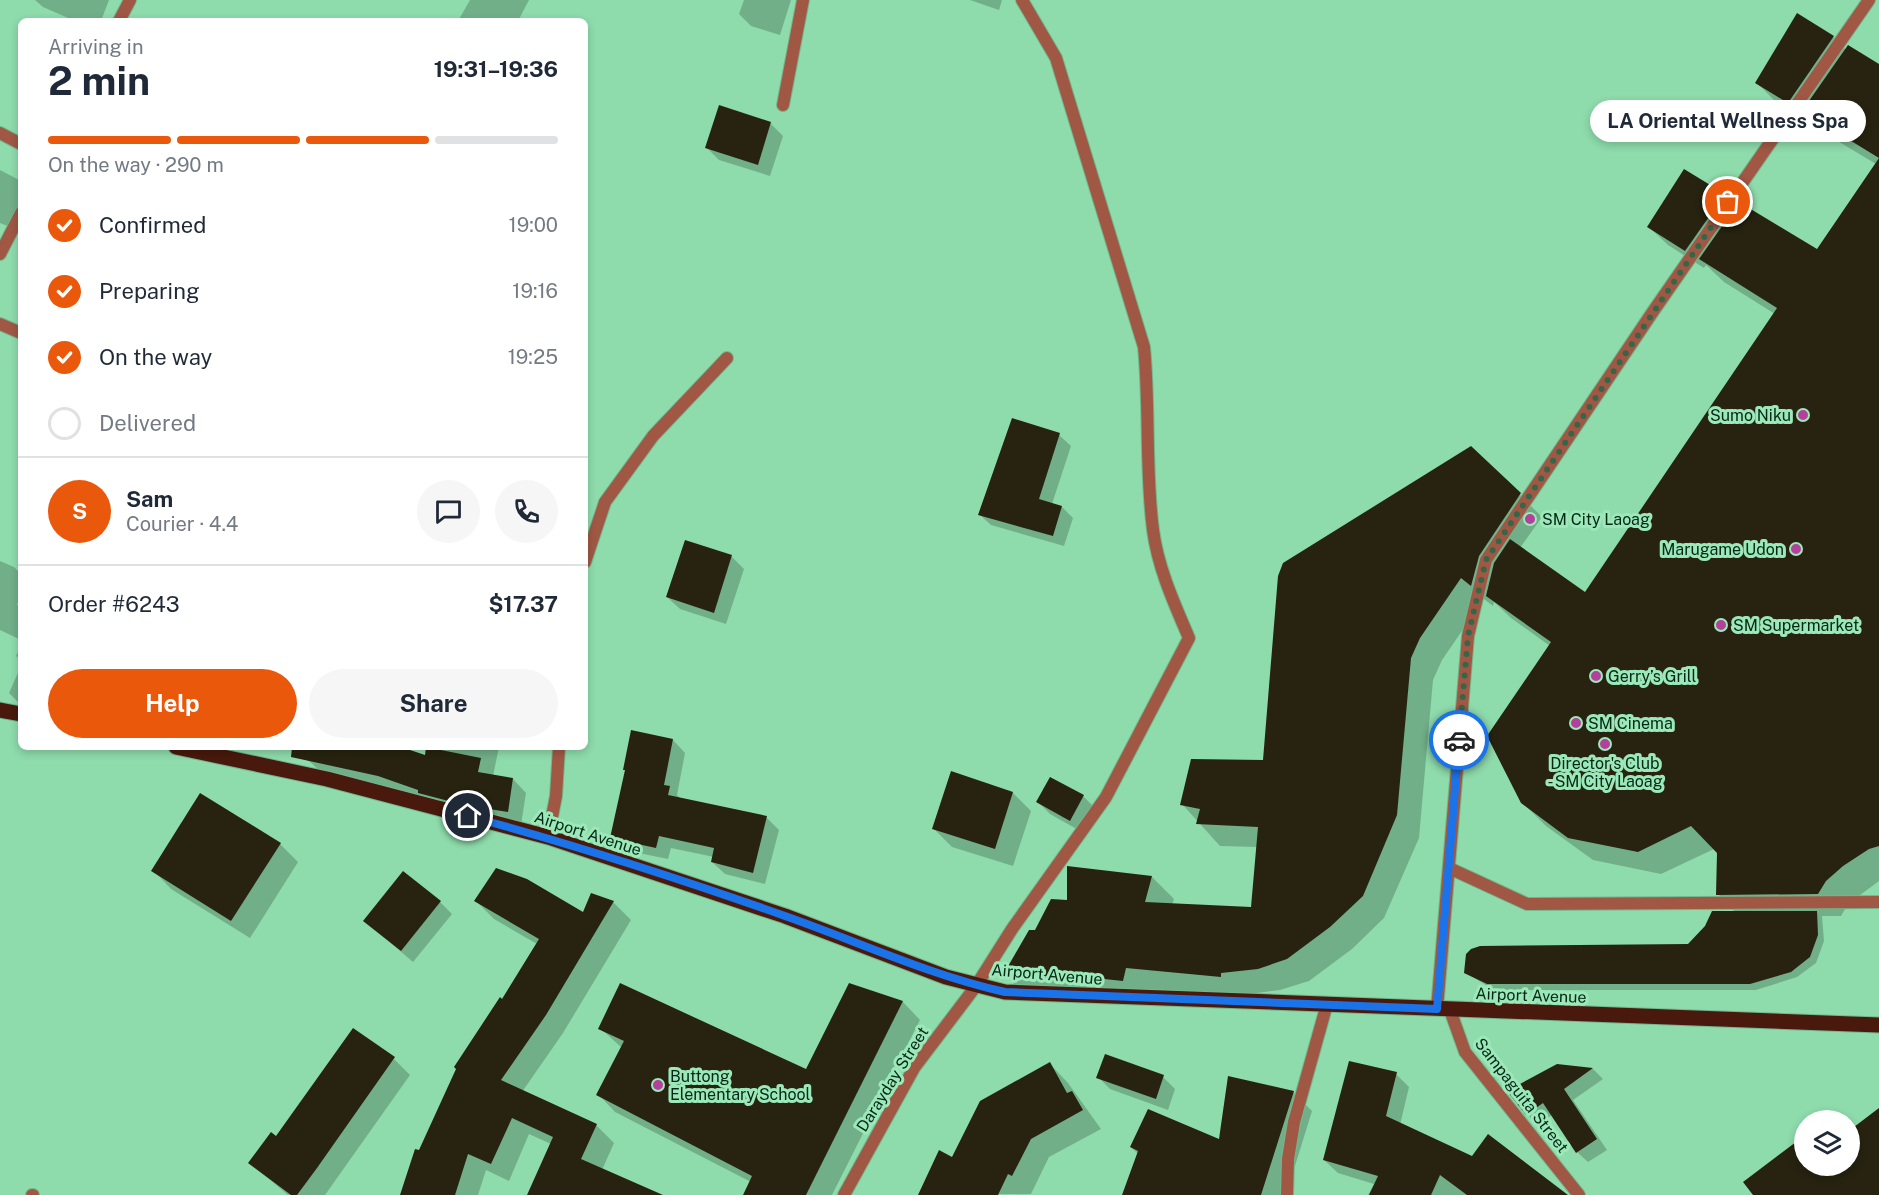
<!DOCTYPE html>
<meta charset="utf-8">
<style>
body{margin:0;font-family:"Public Sans",sans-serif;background:#f6f6f7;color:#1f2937;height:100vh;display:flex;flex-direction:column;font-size:22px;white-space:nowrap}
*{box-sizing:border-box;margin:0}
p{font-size:20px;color:#747a83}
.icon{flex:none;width:33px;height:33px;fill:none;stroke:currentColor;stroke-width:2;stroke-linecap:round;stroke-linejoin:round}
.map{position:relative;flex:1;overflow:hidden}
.panel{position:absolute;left:18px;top:18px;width:570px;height:732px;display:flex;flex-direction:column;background:#fff;border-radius:9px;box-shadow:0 3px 9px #0003}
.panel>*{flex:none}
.fabs{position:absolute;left:1794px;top:1110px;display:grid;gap:12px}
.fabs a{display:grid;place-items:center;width:66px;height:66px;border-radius:50%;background:#fff;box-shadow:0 3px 9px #0003;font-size:30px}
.pin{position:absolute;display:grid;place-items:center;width:51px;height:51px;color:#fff;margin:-26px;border:3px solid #fff;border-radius:50%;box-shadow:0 2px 6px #0007}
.courier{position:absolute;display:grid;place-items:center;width:60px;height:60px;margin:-30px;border:4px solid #1a73e8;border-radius:50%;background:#fff;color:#222;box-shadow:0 2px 8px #0007}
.bubble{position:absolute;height:42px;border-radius:21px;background:#fff;box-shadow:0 3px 9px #0003;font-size:20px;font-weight:700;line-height:42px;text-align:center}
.headline em{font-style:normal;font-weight:700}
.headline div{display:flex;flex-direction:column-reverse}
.headline{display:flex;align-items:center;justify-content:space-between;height:102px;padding:0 30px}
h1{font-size:39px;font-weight:700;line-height:45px}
.bar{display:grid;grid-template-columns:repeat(4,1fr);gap:9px 6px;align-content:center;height:72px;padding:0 30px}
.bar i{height:8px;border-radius:4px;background:#e0e1e3}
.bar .current{background:#ea580c}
.bar p{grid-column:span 4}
.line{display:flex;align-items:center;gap:15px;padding:0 30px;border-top:2px solid #e0e1e3}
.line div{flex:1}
.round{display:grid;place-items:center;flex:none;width:63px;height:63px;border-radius:32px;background:#f6f6f7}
ol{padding:0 30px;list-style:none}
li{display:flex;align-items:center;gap:18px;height:66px}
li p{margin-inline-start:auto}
li .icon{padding:6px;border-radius:50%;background:#ea580c;color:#fff;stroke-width:4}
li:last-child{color:#747a83}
li i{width:33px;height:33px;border:3px solid #e0e1e3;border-radius:50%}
.cta{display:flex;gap:12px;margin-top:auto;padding:12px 30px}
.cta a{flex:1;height:69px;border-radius:36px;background:#ea580c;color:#fff;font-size:24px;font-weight:700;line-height:69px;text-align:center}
.cta a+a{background:#f6f6f7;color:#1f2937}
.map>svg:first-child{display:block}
.shadow{fill:#0003}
.building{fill:#272310}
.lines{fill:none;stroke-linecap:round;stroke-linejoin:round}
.service-casing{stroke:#73b78e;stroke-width:14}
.minor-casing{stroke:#73b78e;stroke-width:14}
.tertiary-casing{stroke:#73b78e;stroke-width:14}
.primary-casing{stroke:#73b78e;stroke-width:17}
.service{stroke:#a05844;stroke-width:12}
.minor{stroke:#a05844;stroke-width:12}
.tertiary{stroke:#a05844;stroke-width:12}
.primary{stroke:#48190c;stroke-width:15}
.done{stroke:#36664a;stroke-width:6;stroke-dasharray:0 10.8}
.route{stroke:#1a73e8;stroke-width:8}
.poi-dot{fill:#b3419c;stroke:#9be9b9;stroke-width:2}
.labels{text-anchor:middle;stroke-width:6;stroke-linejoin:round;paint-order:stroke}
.poi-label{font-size:16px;fill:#062716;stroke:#9be9b9;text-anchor:start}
.street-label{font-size:16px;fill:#062716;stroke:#9be9b9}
</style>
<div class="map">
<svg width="1879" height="1195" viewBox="0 0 1879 1195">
<rect width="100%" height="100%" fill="#8edbac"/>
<!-- shadow -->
<g class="shadow">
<path d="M35 0H109L101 21H75L43 7Z"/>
<path d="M470 0H529L518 21H458Z"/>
<path d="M744 0H791L780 35 751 26 739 14Z"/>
<path d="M970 0H1002L999 10Z"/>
<path d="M1833 37 1846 50 1879 65V881L1848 904 1841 916H1822L1824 941 1816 963 1797 977 1756 990H1494L1465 972 1689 946 1736 913 1718 894V853L1714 849 1661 874 1593 860 1546 826 1522 802 1550 646 1511 618 1494 602 1493 606 1484 599 1442 660 1433 680 1419 838 1384 918 1352 949 1309 981 1280 990 1242 995V998L1148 990 1144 1003 1027 996 1005 975 1036 932 1069 902 1152 877 1174 899 1172 905 1253 908 1258 847 1220 846 1182 804 1265 761 1520 495 1542 517 1520 548 1585 594 1775 314 1724 282 1706 265 1704 268 1668 245 1649 227 1724 195 1737 208 1817 251 1876 164 1826 134 1815 122 1812 126 1781 107 1757 83Z"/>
<path d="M770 123 783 136 770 176 719 160 707 148Z"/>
<path d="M0 170 21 181V223L18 230 0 223Z"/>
<path d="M1059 435 1071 446 1052 504 1062 507 1073 518 1064 546 991 525 979 514Z"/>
<path d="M686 541 732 557 744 569 726 624 680 609 667 597Z"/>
<path d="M0 561 14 567 21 574V595L17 605 21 607V640L0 630Z"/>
<path d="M21 646V660L16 656Z"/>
<path d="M21 666V705L9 693Z"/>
<path d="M673 740 685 753 677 795 681 799 767 818 779 830 765 884 725 874 712 862 714 857 671 848 668 859 624 850 612 837Z"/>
<path d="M311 747H396L426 757 428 747H499L493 776 513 779 526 793 521 825 322 773 308 760Z"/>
<path d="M1013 793 1031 811 1013 866 952 847 934 829Z"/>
<path d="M1083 796 1095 808 1082 832 1050 814 1038 802Z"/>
<path d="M280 844 298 862 250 938 171 889 153 870Z"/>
<path d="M592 895 613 902 631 920 563 1033 522 1092 596 1125 614 1143 602 1170 660 1195H533L551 1144 529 1134 509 1181 486 1170 478 1195H401L420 1152 537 944 494 919 476 901 584 915Z"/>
<path d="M440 902 452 914 413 962 365 921Z"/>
<path d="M850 985 903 1002 920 1020 832 1195H757L751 1182 615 1112 598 1094 622 1048 600 1028 807 1071Z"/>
<path d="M394 1059 410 1075 325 1195H288L250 1163 276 1138Z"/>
<path d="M1050 1064 1068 1083 1101 1129 1049 1157 1031 1194 919 1195Z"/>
<path d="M1557 1065 1593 1069 1603 1079 1573 1100 1607 1150 1588 1162 1577 1152 1553 1114 1538 1125 1527 1114Z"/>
<path d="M1396 1074 1409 1087 1400 1125 1473 1158 1488 1136 1565 1195H1368L1374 1184 1338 1173 1324 1160Z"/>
<path d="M1098 1077H1163L1175 1089 1168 1110 1110 1089Z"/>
<path d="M1293 1092 1312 1111 1286 1195H1123L1138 1154 1131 1147 1221 1141Z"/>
<path d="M1879 1110V1195H1755L1745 1182 1804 1137V1166H1850V1132Z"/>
</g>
<!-- building -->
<g class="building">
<path d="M1797 13 1834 36 1788 103 1755 83Z"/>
<path d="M1848 45 1879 64V846L1869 849 1843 866 1826 881 1818 894 1716 895 1717 853 1691 826 1638 852 1568 838 1521 803 1487 736 1551 642 1486 596 1494 563 1510 539 1585 592 1777 308 1699 259 1739 202 1817 249 1879 158 1802 111Z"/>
<path d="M719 105 771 122 758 165 705 148Z"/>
<path d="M1684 169 1725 194 1685 251 1647 227Z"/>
<path d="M1012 418 1060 433 1039 499 1062 506 1053 536 978 515Z"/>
<path d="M1471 446 1521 493 1479 556 1471 586 1461 578 1420 638 1411 658 1397 815 1363 896 1330 927 1287 959 1258 969 1221 973V977L1126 968 1123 981 1086 977 1003 975 1029 930H1035L1051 899 1067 900V866L1152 876 1145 902 1251 907 1258 827 1196 824 1200 809 1180 805 1191 759 1263 760 1278 576 1283 563Z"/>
<path d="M685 540 732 555 714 613 666 597Z"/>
<path d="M631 730 673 739 664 785 670 786 668 795 767 816 753 873 711 862 714 848 659 836 656 848 610 838 625 770H623Z"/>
<path d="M292 747H401L425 755 426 747 481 758 478 772 513 778 508 812 464 805 418 793V790L378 776 291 757Z"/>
<path d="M951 771 1013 792 995 849 932 829Z"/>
<path d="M1050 777 1084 795 1070 821 1036 802Z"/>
<path d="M200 793 281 843 231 921 151 871Z"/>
<path d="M496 868 527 879 583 912 591 893 614 901 546 1015 501 1080 597 1124 581 1159 663 1195H527L553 1137 512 1118 491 1164 468 1154 455 1195H400L415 1149 419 1150 456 1069 454 1067 500 997 502 999 539 939 474 901Z"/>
<path d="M403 871 441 901 401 951 363 921Z"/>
<path d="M1712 911H1817L1818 935 1810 957 1791 972 1750 984H1487L1464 973 1466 954 1471 949 1480 946 1688 944 1705 926Z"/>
<path d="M620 983 806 1069 849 983 903 1001 806 1195H743L752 1176 596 1095 624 1041 598 1029Z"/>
<path d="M353 1028 395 1057 317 1168 297 1195H291L248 1163 271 1132 276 1136Z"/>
<path d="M1105 1054 1164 1075 1156 1099 1096 1078Z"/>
<path d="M1349 1061 1397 1072 1386 1116 1472 1156 1488 1134 1568 1195H1467L1440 1175 1431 1195H1369L1378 1176 1323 1160Z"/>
<path d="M1050 1062 1067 1093 1072 1091 1083 1110 1031 1139 1012 1176 1008 1174 998 1195H918L939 1150 952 1157 980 1101Z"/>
<path d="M1557 1064 1593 1068 1564 1089 1597 1139 1576 1153 1543 1103 1526 1115 1507 1091Z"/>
<path d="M1228 1076 1294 1091 1261 1195H1122L1138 1151 1130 1147 1148 1109 1219 1139Z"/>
<path d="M1879 1108V1195H1753L1743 1182 1804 1136V1166H1850V1130Z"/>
</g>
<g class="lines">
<defs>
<g id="service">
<path d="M585 562 605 502 653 436 727 358"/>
<path d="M548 837 556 796 559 747"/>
<path d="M1449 868 1527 904 1879 902"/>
<path d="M1437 1009 1468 636 1486 560 1652 313 1869 0"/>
</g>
<g id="minor">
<path d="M119 21 130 0"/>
<path d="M783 105 803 0"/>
<path d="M0 133 21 144"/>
<path d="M0 254 21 213"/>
<path d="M0 324 21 333"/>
<path d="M976 986 1012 929 1106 797 1189 638C1174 603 1158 568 1153 530 1145 469 1150 408 1144 347L1056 58 1022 0"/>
<path d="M1450 1010 1465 1052 1579 1195"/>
<path d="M32 1195H33"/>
<path d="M1287 1195 1288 1159 1294 1122 1327 1004"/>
</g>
<path id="tertiary" d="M844 1195 914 1068 976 986"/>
<g id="primary">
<path d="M0 710 21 714"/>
<path d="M176 747 327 779 548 837 785 916 946 977 1005 992 1879 1025"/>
</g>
</defs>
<!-- service casing -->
<use href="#service" class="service-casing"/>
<!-- minor casing -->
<use href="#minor" class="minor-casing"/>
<!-- tertiary casing -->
<use href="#tertiary" class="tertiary-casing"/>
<!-- primary casing -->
<use href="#primary" class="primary-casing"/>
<!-- service -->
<use href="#service" class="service"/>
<!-- minor -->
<use href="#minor" class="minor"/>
<!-- tertiary -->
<use href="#tertiary" class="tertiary"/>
<!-- primary -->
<use href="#primary" class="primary"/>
</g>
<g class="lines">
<!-- done -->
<path class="done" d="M1459 740 1468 636 1486 560 1728 202"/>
<!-- route -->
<path class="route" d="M468 816C575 845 681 879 785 916 859 942 929 975 1005 992L1437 1009 1459 740"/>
</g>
<!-- markers -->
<g class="poi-dot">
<circle cx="1803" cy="415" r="6"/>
<circle cx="1530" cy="519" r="6"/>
<circle cx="1796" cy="549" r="6"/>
<circle cx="1721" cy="625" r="6"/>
<circle cx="1596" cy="676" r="6"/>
<circle cx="1576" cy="723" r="6"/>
<circle cx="1605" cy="744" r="6"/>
<circle cx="658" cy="1085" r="6"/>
</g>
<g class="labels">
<!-- poi labels -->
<g class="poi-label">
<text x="1791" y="421" text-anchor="end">Sumo Niku</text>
<text x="1542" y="525">SM City Laoag</text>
<text x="1784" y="555" text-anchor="end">Marugame Udon</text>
<text x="1733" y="631">SM Supermarket</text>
<text x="1608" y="682">Gerry’s Grill</text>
<text x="1588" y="729">SM Cinema</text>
<text x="1605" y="769" text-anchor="middle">Director's Club<tspan x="1605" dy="18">- SM City Laoag</tspan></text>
<text x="670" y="1082">Buttong<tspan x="670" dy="18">Elementary School</tspan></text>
</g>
<!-- street labels -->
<g class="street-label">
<text transform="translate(588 833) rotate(18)" y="6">Airport Avenue</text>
<text transform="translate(1047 974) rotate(5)" y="6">Airport Avenue</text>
<text transform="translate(1531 995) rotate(2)" y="6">Airport Avenue</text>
<text transform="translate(892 1079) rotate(-58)" y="6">Darayday Street</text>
<text transform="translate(1522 1095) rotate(52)" y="6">Sampaguita Street</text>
</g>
</g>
</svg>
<div class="fabs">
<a><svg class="icon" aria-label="layers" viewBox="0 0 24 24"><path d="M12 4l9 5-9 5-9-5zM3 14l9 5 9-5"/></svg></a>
</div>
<div class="pin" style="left:1728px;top:202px;background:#ea580c"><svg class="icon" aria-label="bag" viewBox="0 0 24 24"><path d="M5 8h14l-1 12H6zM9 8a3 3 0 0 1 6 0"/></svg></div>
<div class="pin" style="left:468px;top:816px;background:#1f2937"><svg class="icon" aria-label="home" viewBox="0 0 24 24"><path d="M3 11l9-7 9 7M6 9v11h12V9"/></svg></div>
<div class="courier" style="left:1459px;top:740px"><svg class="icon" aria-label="car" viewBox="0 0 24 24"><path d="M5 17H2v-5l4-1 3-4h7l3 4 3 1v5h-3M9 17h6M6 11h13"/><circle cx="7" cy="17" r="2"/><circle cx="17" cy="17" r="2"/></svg></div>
<div class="bubble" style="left:1590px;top:100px;width:276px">LA Oriental Wellness Spa</div>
<section class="panel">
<div class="headline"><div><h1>2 min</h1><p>Arriving in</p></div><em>19:31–19:36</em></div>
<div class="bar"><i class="current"></i><i class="current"></i><i class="current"></i><i></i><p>On the way · 290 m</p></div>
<ol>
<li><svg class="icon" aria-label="check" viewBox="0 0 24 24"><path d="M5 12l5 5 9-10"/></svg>Confirmed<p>19:00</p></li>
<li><svg class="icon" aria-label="check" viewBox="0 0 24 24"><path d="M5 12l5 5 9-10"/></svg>Preparing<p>19:16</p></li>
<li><svg class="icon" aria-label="check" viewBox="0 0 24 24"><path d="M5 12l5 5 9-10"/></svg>On the way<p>19:25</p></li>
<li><i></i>Delivered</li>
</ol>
<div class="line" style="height:108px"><b class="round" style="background:#ea580c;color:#fff">S</b><div><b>Sam</b><p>Courier · 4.4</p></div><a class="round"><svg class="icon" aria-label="chat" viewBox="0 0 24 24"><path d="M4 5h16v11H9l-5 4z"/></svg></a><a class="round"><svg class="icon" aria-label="phone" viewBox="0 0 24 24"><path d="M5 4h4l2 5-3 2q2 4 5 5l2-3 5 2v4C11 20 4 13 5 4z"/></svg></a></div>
<div class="line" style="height:78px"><div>Order #6243</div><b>$17.37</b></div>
<div class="cta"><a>Help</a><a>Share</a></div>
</section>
</div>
